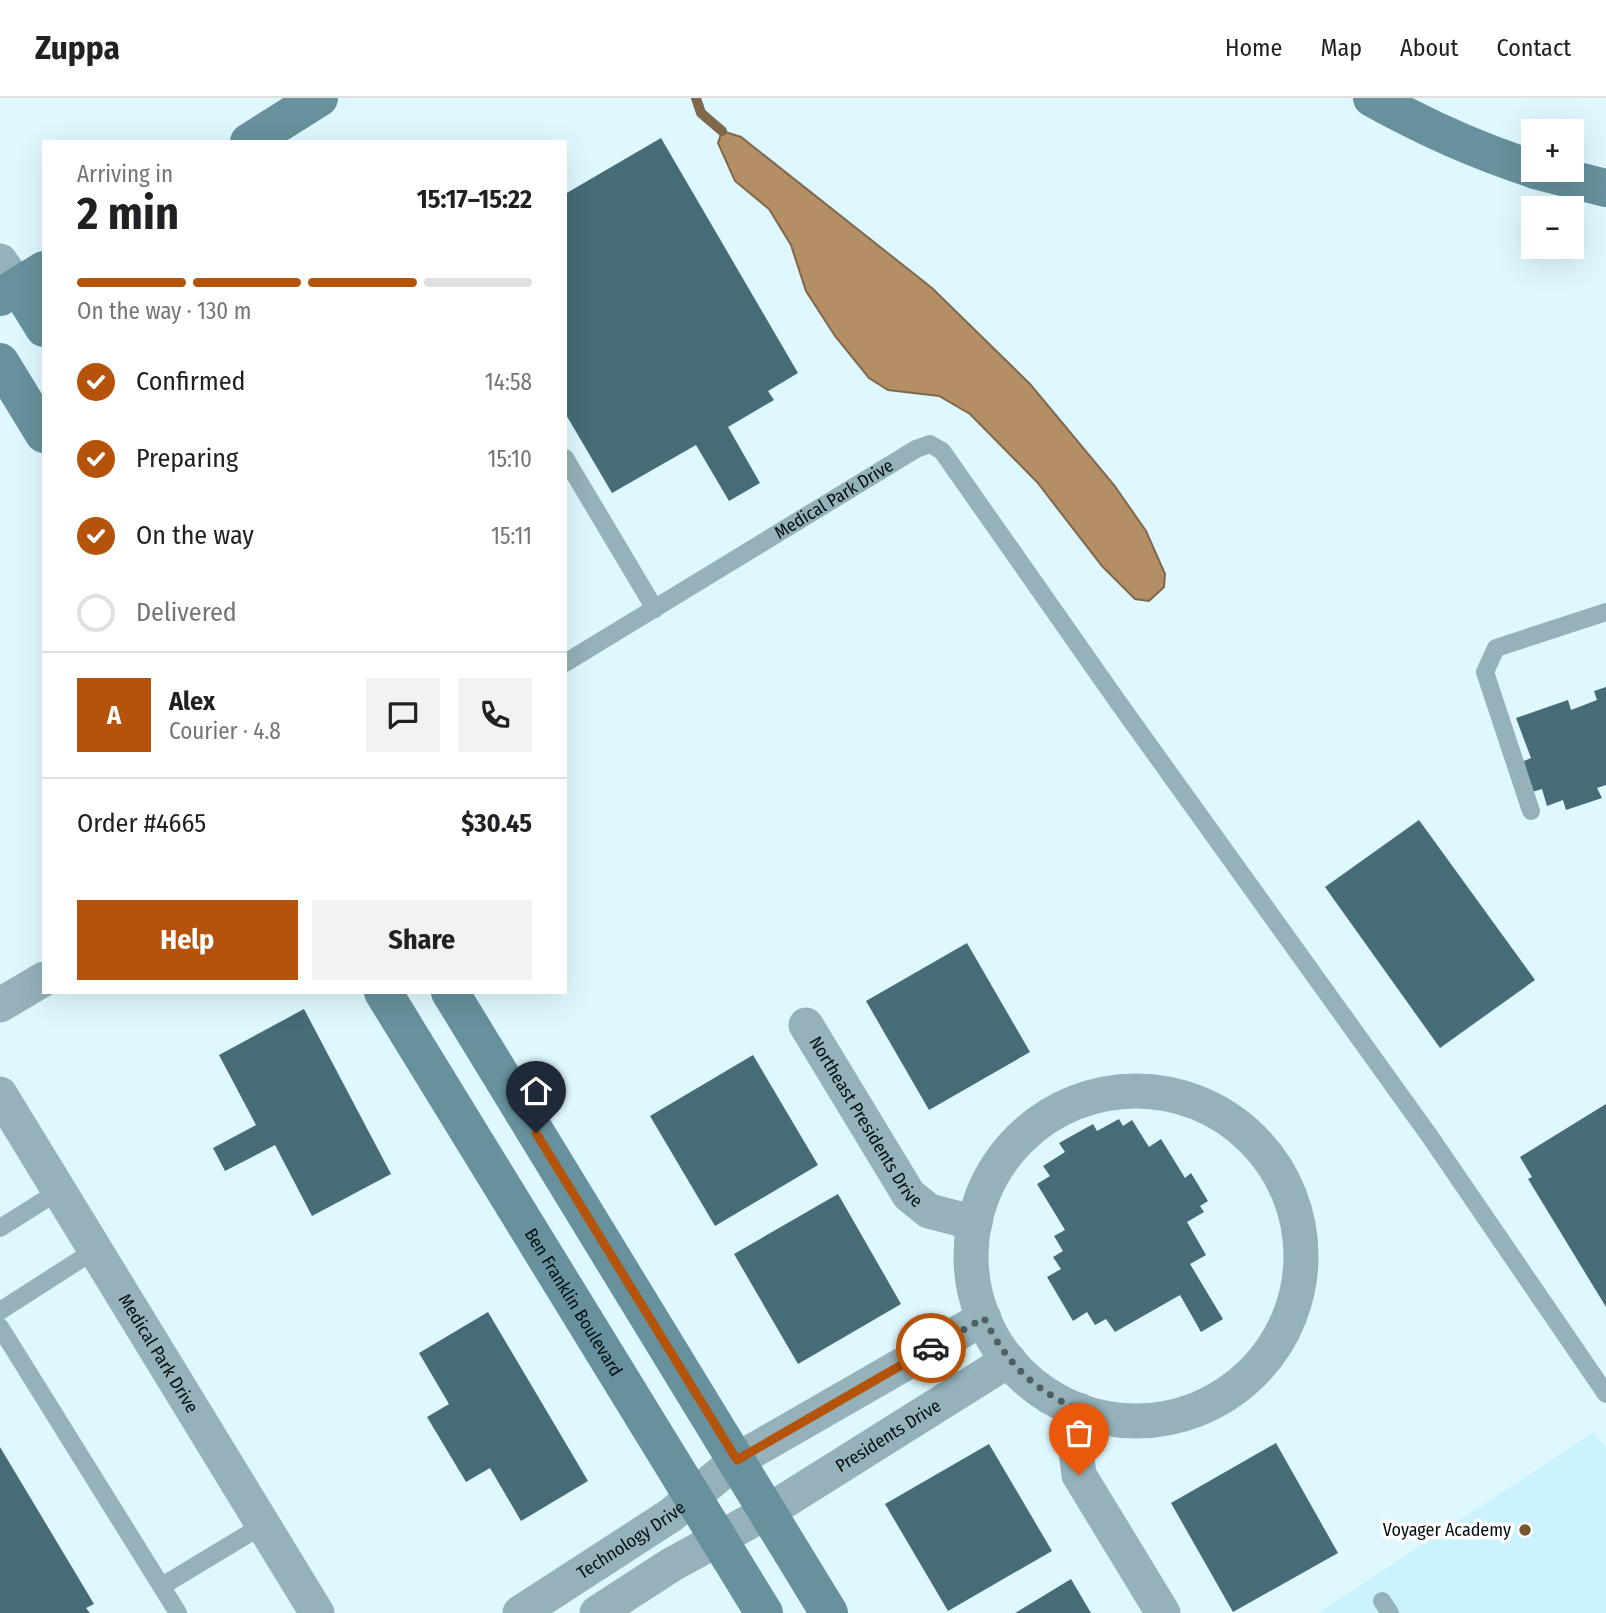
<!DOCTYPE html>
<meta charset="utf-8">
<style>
body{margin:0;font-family:"Fira Sans Condensed",sans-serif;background:#f2f2f2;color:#202124;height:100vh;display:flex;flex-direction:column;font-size:26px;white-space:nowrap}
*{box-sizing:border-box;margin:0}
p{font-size:23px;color:#757577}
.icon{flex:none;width:38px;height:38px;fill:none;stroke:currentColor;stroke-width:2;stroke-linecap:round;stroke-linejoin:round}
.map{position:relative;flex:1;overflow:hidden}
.side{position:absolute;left:42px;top:42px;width:525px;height:854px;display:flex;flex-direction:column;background:#fff;border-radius:0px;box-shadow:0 7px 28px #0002}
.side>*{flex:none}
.buttons{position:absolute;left:1521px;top:21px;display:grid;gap:14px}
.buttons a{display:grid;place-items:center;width:63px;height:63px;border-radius:0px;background:#fff;box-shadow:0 7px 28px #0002;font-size:35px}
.pin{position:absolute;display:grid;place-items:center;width:60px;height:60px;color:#fff;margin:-72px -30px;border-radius:50% 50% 50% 0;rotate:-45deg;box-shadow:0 0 7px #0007}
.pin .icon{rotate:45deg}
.courier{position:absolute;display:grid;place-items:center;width:70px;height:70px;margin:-35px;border:5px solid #b45309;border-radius:50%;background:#fff;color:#222;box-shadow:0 2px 9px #0007}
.headline em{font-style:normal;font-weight:700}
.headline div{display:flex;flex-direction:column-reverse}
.headline{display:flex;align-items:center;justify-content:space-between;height:119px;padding:0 35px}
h1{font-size:46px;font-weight:700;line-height:52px}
.bar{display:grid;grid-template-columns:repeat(4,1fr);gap:10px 7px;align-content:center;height:84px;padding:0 35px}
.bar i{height:9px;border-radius:5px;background:#e0e0e0}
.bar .active{background:#b45309}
.bar p{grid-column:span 4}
.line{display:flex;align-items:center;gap:18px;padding:0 35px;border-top:2px solid #e0e0e0}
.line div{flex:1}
.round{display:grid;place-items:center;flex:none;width:74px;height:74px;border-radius:0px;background:#f2f2f2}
ol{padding:0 35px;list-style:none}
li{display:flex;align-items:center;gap:21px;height:77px}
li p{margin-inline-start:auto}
li .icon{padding:7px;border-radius:50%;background:#b45309;color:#fff;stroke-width:4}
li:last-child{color:#757577}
li i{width:38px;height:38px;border:4px solid #e0e0e0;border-radius:50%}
.button{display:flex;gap:14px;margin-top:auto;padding:14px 35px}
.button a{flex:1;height:80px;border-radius:0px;background:#b45309;color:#fff;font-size:28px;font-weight:700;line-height:80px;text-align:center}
.button a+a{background:#f2f2f2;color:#202124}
header{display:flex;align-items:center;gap:42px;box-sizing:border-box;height:98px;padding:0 35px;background:#fff;border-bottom:2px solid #e0e0e0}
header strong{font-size:33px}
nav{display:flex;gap:38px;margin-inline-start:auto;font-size:24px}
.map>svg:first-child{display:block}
.built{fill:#caf3ff}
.water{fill:#b48e64;stroke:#7f684b;stroke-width:2}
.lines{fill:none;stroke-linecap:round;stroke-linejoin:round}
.stream{stroke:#7f684b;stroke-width:10}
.building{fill:#466c77}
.lane{stroke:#95b1b9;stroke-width:18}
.street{stroke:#95b1b9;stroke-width:35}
.secondary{stroke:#66919d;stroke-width:38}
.done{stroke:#4f6065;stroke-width:7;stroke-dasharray:0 12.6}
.route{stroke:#b45309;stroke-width:9}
.poi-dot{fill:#77552d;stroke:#fff;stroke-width:2.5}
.labels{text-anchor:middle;stroke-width:7;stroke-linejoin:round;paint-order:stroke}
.street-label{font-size:18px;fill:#020e12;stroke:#fff}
.poi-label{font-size:18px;fill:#020e12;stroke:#fff;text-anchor:end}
</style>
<header>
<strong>Zuppa</strong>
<nav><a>Home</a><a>Map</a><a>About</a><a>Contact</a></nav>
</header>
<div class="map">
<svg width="1606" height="1515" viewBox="0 0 1606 1515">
<rect width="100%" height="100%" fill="#dff8ff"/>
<!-- built -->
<path class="built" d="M1594 1334 1606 1350V1515H1318Z"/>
<!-- water -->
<path class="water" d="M722 33 741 39 932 190 1030 286 1114 387 1146 433 1165 476 1164 489 1149 503 1135 501 1102 468 1037 384 970 316 939 298 888 292 869 280 835 238 806 193 791 147 769 111 735 83 718 45Z"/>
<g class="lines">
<!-- stream -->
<path class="stream" d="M696 0 701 15 722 33"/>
</g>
<!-- building -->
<g class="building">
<path d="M661 40 798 275 768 293 774 302 728 329 760 385 729 403 696 347 612 395 565 315V96Z"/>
<path d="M1606 589V687L1597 690 1602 700 1566 712 1563 702 1547 708 1542 691 1529 695 1519 665 1531 660 1516 620 1568 602 1571 612 1597 602 1594 593Z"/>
<path d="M1419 722 1535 882 1440 950 1325 789Z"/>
<path d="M967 845 1030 954 929 1012 866 903Z"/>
<path d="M304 911 391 1076 312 1118 275 1047 225 1073 213 1050 256 1027 219 957Z"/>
<path d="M753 957 818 1067 715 1128 650 1018Z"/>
<path d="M1606 1006V1209L1528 1081 1532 1079 1520 1059Z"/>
<path d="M1119 1021 1123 1028 1132 1022 1149 1049 1161 1041 1185 1080 1191 1075 1208 1103 1200 1108 1204 1114 1187 1124 1206 1157 1190 1166 1223 1221 1201 1234 1180 1197 1115 1234 1106 1221 1095 1227 1087 1214 1073 1223 1047 1179 1061 1171 1053 1159 1063 1153 1054 1138 1065 1132 1037 1086 1050 1078 1043 1068 1065 1054 1059 1045 1093 1026 1097 1033Z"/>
<path d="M838 1096 901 1206 798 1266 734 1156Z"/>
<path d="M488 1214 588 1383 521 1423 490 1370 466 1384 427 1319 449 1306 419 1255Z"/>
<path d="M1276 1345 1338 1455 1233 1514 1171 1405Z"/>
<path d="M989 1346 1052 1453 948 1513 885 1406Z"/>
<path d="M0 1349 94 1506 86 1510 90 1515H0Z"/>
<path d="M1071 1481 1091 1515H1015Z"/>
</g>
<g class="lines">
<!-- lane -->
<g class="lane">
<path d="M565 360 655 511"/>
<path id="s1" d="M565 565 916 351 930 346 942 353 1118 604 1431 1040 1606 1296"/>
<path d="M1531 713 1485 574 1496 550 1606 514"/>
<path d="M0 1130 59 1093"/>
<path d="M0 1213 95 1152"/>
<path d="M0 1229 178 1515"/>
<path d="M162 1488 263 1427"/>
<path d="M1382 1503 1390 1515"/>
</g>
<!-- street -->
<g class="street">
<path d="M0 163 18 188"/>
<path d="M0 907 44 881"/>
<path id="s2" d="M806 927 909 1097 929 1113 975 1125"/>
<circle cx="1136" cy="1158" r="165"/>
<path id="s3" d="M0 996 317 1515"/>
<path d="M1079 1312 1075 1345 1079 1377 1163 1515"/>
<path id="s4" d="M520 1515 671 1417 737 1362 984 1220"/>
<path id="s5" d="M597 1515 671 1467 767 1414 1009 1262"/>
</g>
<!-- secondary -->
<g class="secondary">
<path d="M1372 0C1424 29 1477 53 1533 71"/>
<path d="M249 44 319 0"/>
<path d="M1535 72 1606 90"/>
<path d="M18 188 44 230"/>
<path d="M0 199 44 172"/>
<path d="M0 264 44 336"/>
<path id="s6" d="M383 894 764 1515"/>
<path d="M450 894 829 1515"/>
</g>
</g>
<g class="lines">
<!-- done -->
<path class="done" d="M931 1250 984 1220C1007 1266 1033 1291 1079 1312L1075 1345 1079 1377"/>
<!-- route -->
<path class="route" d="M536 1035 737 1362 931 1250"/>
</g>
<!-- markers -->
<circle class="poi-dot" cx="1525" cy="1432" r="7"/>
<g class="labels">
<!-- street labels -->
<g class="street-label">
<text dy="6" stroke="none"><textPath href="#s1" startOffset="315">Medical Park Drive</textPath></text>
<text dy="6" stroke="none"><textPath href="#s2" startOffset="114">Northeast Presidents Drive</textPath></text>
<text dy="6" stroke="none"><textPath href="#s6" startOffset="364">Ben Franklin Boulevard</textPath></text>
<text dy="6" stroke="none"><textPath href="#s3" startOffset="304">Medical Park Drive</textPath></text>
<text dy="6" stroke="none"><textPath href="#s5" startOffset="341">Presidents Drive</textPath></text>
<text dy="6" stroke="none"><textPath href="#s4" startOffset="133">Technology Drive</textPath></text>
</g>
<!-- poi labels -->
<g class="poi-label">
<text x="1511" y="1438">Voyager Academy</text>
</g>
</g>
</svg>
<div class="buttons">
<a>+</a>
<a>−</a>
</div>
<div class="pin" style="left:1079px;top:1377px;background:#ea580c"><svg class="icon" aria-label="bag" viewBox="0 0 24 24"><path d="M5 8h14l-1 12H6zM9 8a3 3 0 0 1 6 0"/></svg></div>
<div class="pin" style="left:536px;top:1035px;background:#1f2937"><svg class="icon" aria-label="home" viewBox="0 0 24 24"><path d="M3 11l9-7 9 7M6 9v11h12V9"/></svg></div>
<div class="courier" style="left:931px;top:1250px"><svg class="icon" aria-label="car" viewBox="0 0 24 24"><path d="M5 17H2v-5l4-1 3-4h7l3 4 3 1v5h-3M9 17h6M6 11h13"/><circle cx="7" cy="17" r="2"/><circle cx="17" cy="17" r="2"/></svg></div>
<section class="side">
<div class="headline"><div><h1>2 min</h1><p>Arriving in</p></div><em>15:17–15:22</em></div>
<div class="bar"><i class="active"></i><i class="active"></i><i class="active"></i><i></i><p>On the way · 130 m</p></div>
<ol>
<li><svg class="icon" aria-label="check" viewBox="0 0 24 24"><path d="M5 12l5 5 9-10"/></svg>Confirmed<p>14:58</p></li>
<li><svg class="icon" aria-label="check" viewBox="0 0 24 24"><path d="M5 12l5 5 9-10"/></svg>Preparing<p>15:10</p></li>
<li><svg class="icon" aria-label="check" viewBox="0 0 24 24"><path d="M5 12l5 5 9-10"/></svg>On the way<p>15:11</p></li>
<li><i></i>Delivered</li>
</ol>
<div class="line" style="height:126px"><b class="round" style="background:#b45309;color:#fff">A</b><div><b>Alex</b><p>Courier · 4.8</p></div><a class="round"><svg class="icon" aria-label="chat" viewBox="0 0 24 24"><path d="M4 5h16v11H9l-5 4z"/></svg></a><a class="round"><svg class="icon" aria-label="phone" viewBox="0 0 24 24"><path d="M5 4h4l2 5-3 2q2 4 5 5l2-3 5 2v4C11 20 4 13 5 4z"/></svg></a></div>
<div class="line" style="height:91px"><div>Order #4665</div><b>$30.45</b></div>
<div class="button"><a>Help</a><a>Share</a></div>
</section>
</div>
